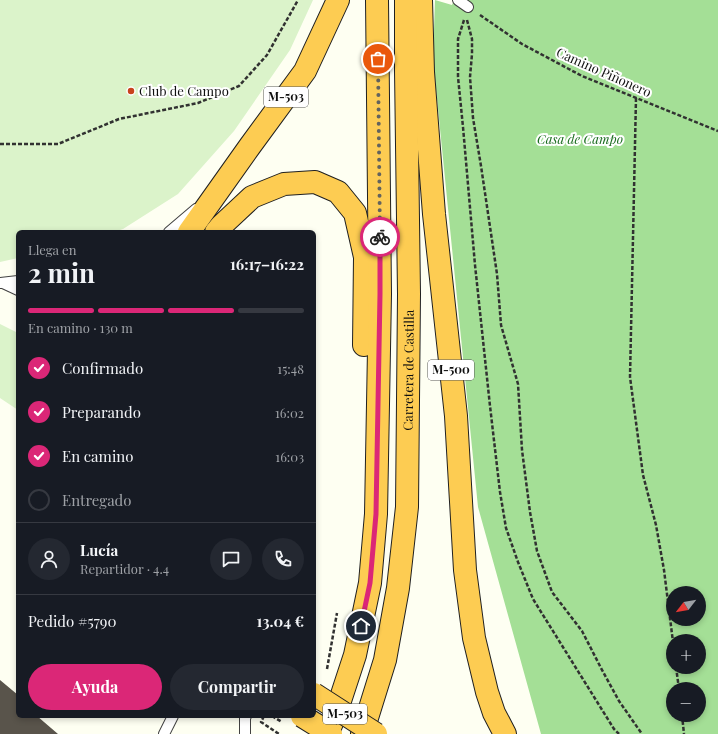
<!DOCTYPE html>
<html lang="es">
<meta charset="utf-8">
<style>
body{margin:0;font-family:"Playfair Display",serif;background:#242831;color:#f1f3f6;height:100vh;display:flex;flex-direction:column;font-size:15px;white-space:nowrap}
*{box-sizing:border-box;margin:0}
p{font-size:13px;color:#9ea1a6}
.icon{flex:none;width:22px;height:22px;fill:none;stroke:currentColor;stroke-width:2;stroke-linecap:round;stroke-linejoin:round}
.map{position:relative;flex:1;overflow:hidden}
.sheet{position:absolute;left:16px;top:230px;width:300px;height:488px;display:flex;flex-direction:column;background:#171b24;border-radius:6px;box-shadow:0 2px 6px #0003}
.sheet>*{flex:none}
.needle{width:26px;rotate:239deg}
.tools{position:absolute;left:666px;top:586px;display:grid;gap:8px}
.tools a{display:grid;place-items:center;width:40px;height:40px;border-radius:50%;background:#171b24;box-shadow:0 2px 6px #0003;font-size:20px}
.pin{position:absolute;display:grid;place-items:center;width:34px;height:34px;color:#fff;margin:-17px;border:2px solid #fff;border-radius:50%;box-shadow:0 1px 4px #0007}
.courier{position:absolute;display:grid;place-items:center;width:40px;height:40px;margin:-20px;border:3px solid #db2777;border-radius:50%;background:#fff;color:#222;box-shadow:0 1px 5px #0007}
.headline em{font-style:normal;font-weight:700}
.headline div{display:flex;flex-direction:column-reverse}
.headline{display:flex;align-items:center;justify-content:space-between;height:68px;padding:0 12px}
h1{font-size:26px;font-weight:700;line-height:30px}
.bar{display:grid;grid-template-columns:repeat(4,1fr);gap:6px 4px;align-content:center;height:48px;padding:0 12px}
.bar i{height:5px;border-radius:3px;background:#363941}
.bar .selected{background:#db2777}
.bar p{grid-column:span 4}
.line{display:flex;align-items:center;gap:10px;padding:0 12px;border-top:1px solid #363941}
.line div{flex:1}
.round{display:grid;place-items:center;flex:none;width:42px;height:42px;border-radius:21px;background:#242831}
ol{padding:0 12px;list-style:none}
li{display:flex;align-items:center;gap:12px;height:44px}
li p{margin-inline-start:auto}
li .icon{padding:4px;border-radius:50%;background:#db2777;color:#fff;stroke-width:4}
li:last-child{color:#9ea1a6}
li i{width:22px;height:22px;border:2px solid #363941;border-radius:50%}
.primary-button{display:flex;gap:8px;margin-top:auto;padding:8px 12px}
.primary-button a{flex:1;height:46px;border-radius:24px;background:#db2777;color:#fff;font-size:16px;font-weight:700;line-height:46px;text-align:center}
.primary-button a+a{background:#242831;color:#f1f3f6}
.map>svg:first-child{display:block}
.forest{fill:#a4df96;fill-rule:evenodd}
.pitch{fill:#dbf3ca}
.building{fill:#59544b}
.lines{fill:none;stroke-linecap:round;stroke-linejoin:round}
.lane-casing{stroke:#424242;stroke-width:12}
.highway-casing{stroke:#202020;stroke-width:24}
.path{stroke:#313131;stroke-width:2.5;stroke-dasharray:4 2;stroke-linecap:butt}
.lane{stroke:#fff;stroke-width:10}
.highway{stroke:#fdcc52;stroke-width:22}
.highway-bridge-casing{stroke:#202020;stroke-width:24;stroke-linecap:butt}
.highway-bridge{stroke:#fdcc52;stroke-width:22}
.done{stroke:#63635e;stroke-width:4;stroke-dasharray:0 7.2}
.route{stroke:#db2777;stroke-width:5}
.poi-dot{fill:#c9421d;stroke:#fff;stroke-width:1.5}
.labels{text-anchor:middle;stroke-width:4;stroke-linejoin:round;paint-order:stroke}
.shield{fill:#fff;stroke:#575757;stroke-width:1}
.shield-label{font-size:12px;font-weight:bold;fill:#0f0f0f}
.street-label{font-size:13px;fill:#0f0f0f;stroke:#fff}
.poi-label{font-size:13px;fill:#0f0f0f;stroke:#fff;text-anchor:start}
.park-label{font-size:13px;font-style:italic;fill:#1a6c1f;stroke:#fff}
</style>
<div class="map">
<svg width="718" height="734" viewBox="0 0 718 734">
<rect width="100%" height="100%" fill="#fefff2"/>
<!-- forest -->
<path class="forest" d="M435 0 452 5 454 0H718V734H541L478 507 433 59ZM673 593H699V619H673ZM673 641H699V667H673ZM673 689H699V715H673Z"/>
<!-- pitch -->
<g class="pitch">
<path d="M0 0H313L290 50 234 131 178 194 123 229 114 232H18V258L0 262Z"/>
<path d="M0 324 18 333V410L0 398Z"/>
</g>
<!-- building -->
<path class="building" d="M0 680 18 695V716H37L58 734H0Z"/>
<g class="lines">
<defs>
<g id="lane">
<path d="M458 0 468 7"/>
<path d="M169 232 196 209"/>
<path d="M0 283 18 281"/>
<path d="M3 283 18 290"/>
<path d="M164 734 173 716"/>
<path d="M245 734V718L246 716"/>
</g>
<g id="highway">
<path d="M421 0 423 72 434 214 456 416 465 570 474 638 487 692 494 713 505 734"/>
<path d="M189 232 250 146 305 71 338 0"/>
<path d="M216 232 221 226 252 197 284 184 315 182 338 192 355 213 365 257 364 345"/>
<path d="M327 734 335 716 355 655 370 583 376 514 380 294 377 0"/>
<path id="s1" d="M362 734 385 660 398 588 407 507 409 294 406 70V0"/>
</g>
</defs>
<!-- lane casing -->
<use href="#lane" class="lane-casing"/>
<!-- highway casing -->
<use href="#highway" class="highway-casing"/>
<!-- path -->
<g class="path">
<path d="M480 15 522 44 582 76 718 131"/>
<path d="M464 20 458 39V77L463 127 475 265 490 406 500 492 506 528 518 562 533 599 614 729 619 734"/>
<path d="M467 20 472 39V54L470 77 473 118 481 166 497 274 501 325 518 384 522 450 530 512 537 551 552 592 582 631 601 668 619 701 642 734"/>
<path d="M636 98 630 377 643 475 656 525 664 570 673 642"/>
<path d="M0 144H58L119 119 198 103 239 86 267 55 298 0"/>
<path d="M676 667 679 689"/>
<path d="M327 669 337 613"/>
<path d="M682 715 684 734"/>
<path d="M264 716 261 722 279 734"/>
<path d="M272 716 282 722"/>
</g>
<!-- lane -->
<use href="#lane" class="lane"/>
<!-- highway -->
<use href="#highway" class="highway"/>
<defs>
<g id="highway-bridge">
<path d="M314 694 376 734"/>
<path d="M302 716 331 734"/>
</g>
</defs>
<!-- highway-bridge casing -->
<use href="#highway-bridge" class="highway-bridge-casing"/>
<!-- highway-bridge -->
<use href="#highway-bridge" class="highway-bridge"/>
</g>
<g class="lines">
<!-- done -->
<path class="done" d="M378 59 380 237"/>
<!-- route -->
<path class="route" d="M361 626 370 583 376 514 380 294V237"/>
</g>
<!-- markers -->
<circle class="poi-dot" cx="131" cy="91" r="4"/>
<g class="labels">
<!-- shield labels -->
<g class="shield">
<rect x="264" y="87" width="44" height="20" rx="3"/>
<rect x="428" y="360" width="46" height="20" rx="3"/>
<rect x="323" y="704" width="44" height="20" rx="3"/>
</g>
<g class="shield-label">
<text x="286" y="101">M-503</text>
<text x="451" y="374">M-500</text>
<text x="345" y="718">M-503</text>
</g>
<!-- street labels -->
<g class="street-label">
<text transform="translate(604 72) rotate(24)" y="5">Camino Piñonero</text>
<text dy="5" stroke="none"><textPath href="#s1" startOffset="369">Carretera de Castilla</textPath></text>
</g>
<!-- poi labels -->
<g class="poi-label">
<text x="139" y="96">Club de Campo</text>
</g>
<!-- park labels -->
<g class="park-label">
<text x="580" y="144">Casa de Campo</text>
</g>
</g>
</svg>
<div class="tools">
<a><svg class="needle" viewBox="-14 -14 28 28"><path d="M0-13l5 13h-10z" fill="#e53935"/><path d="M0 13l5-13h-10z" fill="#9ea1a6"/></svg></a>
<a>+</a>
<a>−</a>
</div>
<div class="pin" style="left:378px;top:59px;background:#ea580c"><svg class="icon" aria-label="bag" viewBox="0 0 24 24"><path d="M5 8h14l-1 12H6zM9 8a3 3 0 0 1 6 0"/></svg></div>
<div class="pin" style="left:361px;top:626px;background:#1f2937"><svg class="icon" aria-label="home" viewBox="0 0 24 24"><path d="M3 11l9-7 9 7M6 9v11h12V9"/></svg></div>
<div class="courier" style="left:380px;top:237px"><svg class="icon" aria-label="bike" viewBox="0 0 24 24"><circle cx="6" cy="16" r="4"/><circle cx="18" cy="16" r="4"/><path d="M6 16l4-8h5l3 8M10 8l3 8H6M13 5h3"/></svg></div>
<section class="sheet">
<div class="headline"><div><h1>2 min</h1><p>Llega en</p></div><em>16:17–16:22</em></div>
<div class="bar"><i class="selected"></i><i class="selected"></i><i class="selected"></i><i></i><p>En camino · 130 m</p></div>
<ol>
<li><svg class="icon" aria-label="check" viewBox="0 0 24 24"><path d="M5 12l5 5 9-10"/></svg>Confirmado<p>15:48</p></li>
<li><svg class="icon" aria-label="check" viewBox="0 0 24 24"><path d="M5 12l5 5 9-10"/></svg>Preparando<p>16:02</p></li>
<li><svg class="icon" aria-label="check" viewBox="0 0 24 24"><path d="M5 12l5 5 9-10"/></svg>En camino<p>16:03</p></li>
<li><i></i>Entregado</li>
</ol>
<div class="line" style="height:72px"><a class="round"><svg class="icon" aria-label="person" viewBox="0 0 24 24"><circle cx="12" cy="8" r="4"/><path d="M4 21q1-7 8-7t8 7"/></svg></a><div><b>Lucía</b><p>Repartidor · 4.4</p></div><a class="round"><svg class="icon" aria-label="chat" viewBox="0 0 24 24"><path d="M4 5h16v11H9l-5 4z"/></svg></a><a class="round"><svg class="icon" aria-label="phone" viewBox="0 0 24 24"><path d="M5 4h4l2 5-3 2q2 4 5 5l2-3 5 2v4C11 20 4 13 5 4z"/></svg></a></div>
<div class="line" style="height:52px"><div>Pedido #5790</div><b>13.04 €</b></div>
<div class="primary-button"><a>Ayuda</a><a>Compartir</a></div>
</section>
</div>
